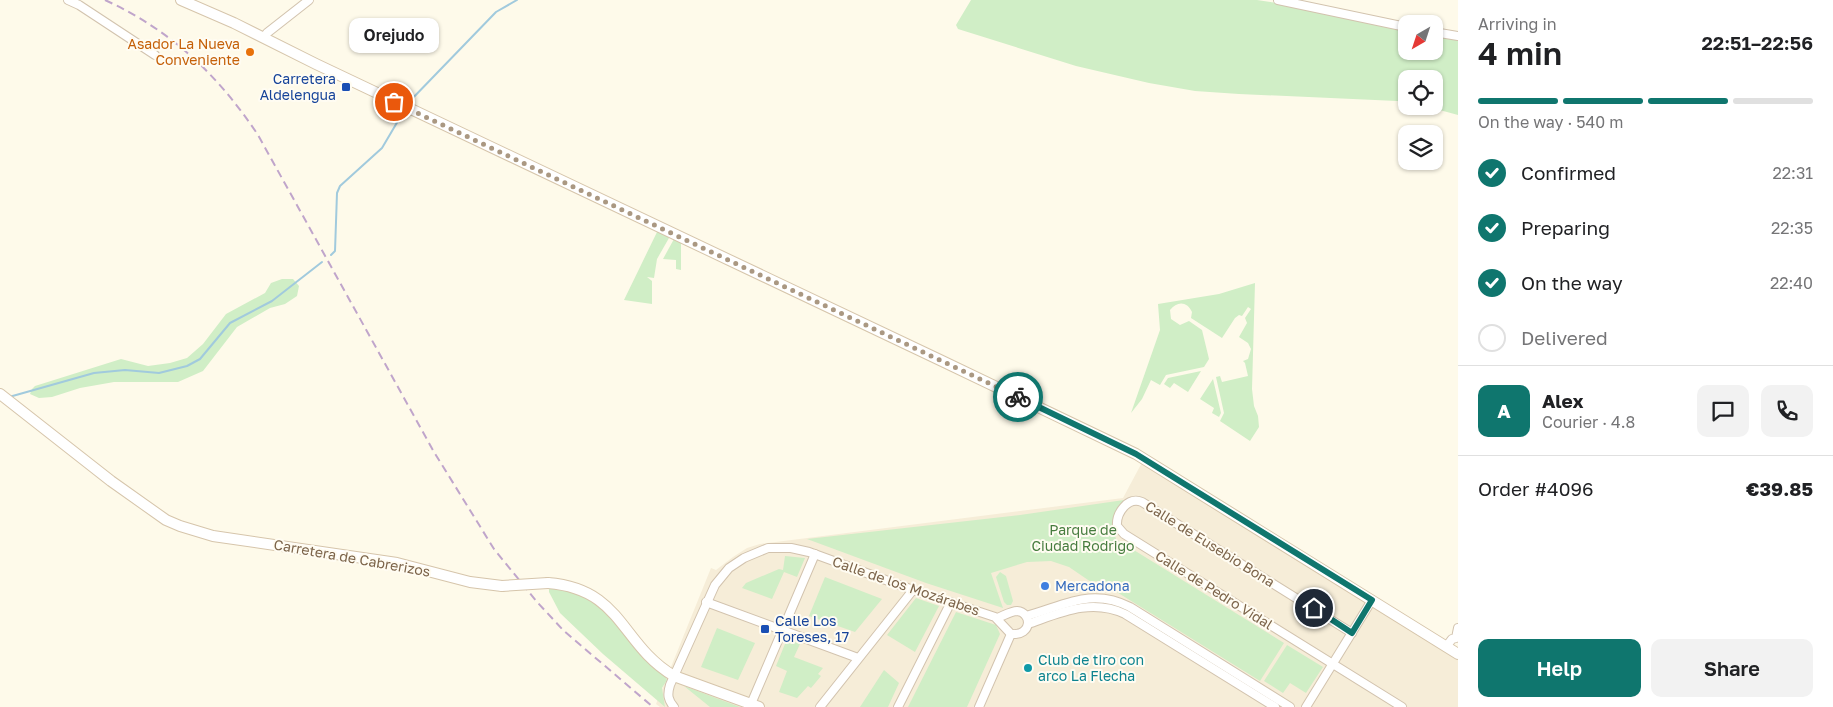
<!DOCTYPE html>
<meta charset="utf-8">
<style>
body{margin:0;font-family:"Golos Text",sans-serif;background:#f2f2f2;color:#202124;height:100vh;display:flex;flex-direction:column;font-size:19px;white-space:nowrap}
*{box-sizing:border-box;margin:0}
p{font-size:16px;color:#757577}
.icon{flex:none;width:28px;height:28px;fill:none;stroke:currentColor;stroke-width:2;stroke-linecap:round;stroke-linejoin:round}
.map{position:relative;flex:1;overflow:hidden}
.side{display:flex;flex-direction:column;background:#fff;width:375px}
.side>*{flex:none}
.needle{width:32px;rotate:219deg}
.buttons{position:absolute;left:1398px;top:15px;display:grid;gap:10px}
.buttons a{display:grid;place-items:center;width:45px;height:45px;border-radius:10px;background:#fff;box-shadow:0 1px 4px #0004;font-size:25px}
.pin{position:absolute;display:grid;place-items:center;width:42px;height:42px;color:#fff;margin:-21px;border:2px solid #fff;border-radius:50%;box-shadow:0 1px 5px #0007}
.courier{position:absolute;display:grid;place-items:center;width:50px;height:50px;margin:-25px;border:4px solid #0f766e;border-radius:50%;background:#fff;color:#222;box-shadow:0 1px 6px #0007}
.bubble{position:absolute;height:35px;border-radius:10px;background:#fff;box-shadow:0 1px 4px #0004;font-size:16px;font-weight:600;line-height:35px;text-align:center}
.summary em{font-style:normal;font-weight:600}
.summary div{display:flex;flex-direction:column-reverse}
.summary{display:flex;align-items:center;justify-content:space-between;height:85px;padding:0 20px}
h1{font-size:32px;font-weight:600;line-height:38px}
.bar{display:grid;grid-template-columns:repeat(4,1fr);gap:8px 5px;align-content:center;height:60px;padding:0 20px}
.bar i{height:6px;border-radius:4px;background:#e0e0e0}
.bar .active{background:#0f766e}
.bar p{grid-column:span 4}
.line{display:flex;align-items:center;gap:12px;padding:0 20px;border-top:1px solid #e0e0e0}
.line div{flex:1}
.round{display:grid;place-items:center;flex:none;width:52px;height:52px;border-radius:10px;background:#f2f2f2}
ol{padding:0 20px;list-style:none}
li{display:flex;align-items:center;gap:15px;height:55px}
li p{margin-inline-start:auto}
li .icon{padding:5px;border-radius:50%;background:#0f766e;color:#fff;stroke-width:4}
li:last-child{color:#757577}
li i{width:28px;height:28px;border:2px solid #e0e0e0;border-radius:50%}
.cta{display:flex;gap:10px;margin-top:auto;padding:10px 20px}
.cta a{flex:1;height:58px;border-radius:10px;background:#0f766e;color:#fff;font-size:20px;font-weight:600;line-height:58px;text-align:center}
.cta a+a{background:#f2f2f2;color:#202124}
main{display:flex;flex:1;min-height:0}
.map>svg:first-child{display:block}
.residential{fill:#f6edd8}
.green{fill:#d0eec6}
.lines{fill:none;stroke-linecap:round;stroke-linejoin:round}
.stream{stroke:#a1cadd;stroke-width:2}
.street-casing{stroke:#d2c3ae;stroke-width:10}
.secondary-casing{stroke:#d6c5ab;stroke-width:12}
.street{stroke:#fff;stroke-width:8}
.secondary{stroke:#fff;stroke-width:10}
.rail{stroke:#c0a5cb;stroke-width:2;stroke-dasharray:8 5;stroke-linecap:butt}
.secondary-bridge-casing{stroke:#d6c5ab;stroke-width:12;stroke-linecap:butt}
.secondary-bridge{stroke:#fff;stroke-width:10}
.done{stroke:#aa9882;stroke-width:5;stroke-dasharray:0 9}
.route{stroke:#0f766e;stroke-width:6}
.food-dot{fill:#e8710a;stroke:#fffcf2;stroke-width:2}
.transit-dot{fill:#1a4fb4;stroke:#fffcf2;stroke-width:2}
.shop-dot{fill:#3f7fe0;stroke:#fffcf2;stroke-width:2}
.culture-dot{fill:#0f9aa8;stroke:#fffcf2;stroke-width:2}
.labels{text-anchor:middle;stroke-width:4;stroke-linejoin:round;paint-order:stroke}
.food-label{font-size:14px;fill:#c56008;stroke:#fffcf2;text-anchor:end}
.transit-label{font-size:14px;fill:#164399;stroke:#fffcf2;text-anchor:end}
.park-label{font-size:14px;fill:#467c3e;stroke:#fffcf2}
.street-label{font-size:14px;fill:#7c644a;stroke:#fffcf2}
.shop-label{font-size:14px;fill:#366cbe;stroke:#fffcf2;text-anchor:start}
.culture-label{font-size:14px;fill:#0d838f;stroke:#fffcf2;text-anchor:start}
</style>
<main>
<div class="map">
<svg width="1458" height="707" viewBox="0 0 1458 707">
<rect width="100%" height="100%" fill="#fefaea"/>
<!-- residential -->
<path class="residential" d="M1146 455 1458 648V707H660L656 704 711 568 716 570 733 557 747 548 760 544 1123 498Z"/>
<!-- green -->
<g class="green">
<path d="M971 0H1257L1284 4 1406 30V51H1434V36L1458 40V115L1425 106H1434V79H1406V102L1397 101 1239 94 1195 91 1149 83 1076 66 958 29 956 25Z"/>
<path d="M658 230 669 238 657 259 654 278 647 277 652 281V304L624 300Z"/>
<path d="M674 239 681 242V270L676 269V260L663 259Z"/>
<path d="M282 279H293L299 286 297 296 285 304 270 308 237 327 203 371 178 382H114L80 388 52 397 39 398 30 394 32 389 35 386 121 359 148 366 170 363 187 358 203 344 226 314 265 293 271 283Z"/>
<path d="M1255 283 1252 389 1254 406 1258 416 1259 427 1250 441 1220 421 1224 413 1216 377 1220 376 1222 382 1248 376 1245 363 1243 361 1248 359 1251 349 1248 343 1239 337 1247 323 1245 318 1251 309 1248 307 1242 316 1239 315 1235 318 1222 338 1191 318 1192 312C1187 301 1177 301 1170 310L1171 319 1180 325 1189 321 1202 330 1209 359 1204 367 1166 375 1160 385 1151 380 1142 399 1131 413 1160 330 1158 304 1219 294Z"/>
<path d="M1201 371 1188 392 1174 383 1170 388 1164 384 1168 378Z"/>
<path d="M1213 379 1221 413 1219 417 1212 413 1214 408 1200 399Z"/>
<path d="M1124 500 1112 523 1116 539 1284 643 1260 681 1099 581 1091 582 1069 567 1051 561 1027 562 991 573 1003 608 926 583 807 539 1020 515Z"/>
<path d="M785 556 805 558 797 577 784 572 772 599 742 588 746 583 779 569 783 570Z"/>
<path d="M1000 572 1006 576 1013 601 1011 605H1007L1004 602 996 577Z"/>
<path d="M825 577 882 599 855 632 809 616Z"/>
<path d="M549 586 576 592 608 611 638 652 665 676 667 680 662 688 665 707 603 654 560 613 549 592Z"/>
<path d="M916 598 939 606 915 652 887 635Z"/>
<path d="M956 612 996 625 1000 634 967 707H908Z"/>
<path d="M717 628 755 643 738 680 701 667Z"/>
<path d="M787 639 800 644 794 657 823 668 818 674 821 676 811 688 808 686 797 698 779 692 787 671 776 666Z"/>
<path d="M1287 645 1323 667 1306 693 1290 683 1283 693 1264 681Z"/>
<path d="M884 670 899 683 888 707H860Z"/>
<path d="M684 686 740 707H710Z"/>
</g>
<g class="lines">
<!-- stream -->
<g class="stream">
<path d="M408 103 496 12 517 0"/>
<path d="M331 255 335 251 337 193 340 186 382 148 405 109"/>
<path d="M9 397 94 373 125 370 159 373 187 366 200 359 230 323 272 301 322 262"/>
</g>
<defs>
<g id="street">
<path d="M68 0 79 5 155 55"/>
<path d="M1278 0 1406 27"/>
<path d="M1434 32 1458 36"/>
<path d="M263 38 267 33 309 0"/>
<path d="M706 602 858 658"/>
<path d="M1026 616C1064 606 1091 587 1130 607L1290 707"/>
<path d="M1028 624C1060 613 1091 598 1125 614L1275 707"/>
<path d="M1352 633 1142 502C1128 496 1116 513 1117 526L1124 534 1402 707"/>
<path d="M1446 647 1452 639 1456 638 1458 628"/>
<path d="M751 704 815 554"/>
<path d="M674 707C668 700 667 695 670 685L715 585 729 568 744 558 768 548H791L809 552 913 590 995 617 1011 634C1033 636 1032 612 1017 611 1011 611 1003 616 997 618"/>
<path d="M820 707 913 590"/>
<path d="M898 707 951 602"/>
<path d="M979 707 1011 634"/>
<path d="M1306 707 1372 600"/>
</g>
<g id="secondary">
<path d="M181 0 234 23 316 64 940 360 1136 454 1458 654"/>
<path d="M0 394 111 481 166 520 180 526 213 536 397 563 470 582 502 586"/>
<path d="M548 583C623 589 620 644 674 676L759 707"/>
</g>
</defs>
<!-- street casing -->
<use href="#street" class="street-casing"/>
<!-- secondary casing -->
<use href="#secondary" class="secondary-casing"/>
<!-- street -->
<use href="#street" class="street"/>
<!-- secondary -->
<use href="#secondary" class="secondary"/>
<!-- rail -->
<path class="rail" d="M105 0C172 31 218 75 258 135L434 452 494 549 537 602 564 631 653 707"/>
<defs>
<path id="secondary-bridge" d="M502 586 548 583"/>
</defs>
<!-- secondary-bridge casing -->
<use href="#secondary-bridge" class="secondary-bridge-casing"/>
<!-- secondary-bridge -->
<use href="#secondary-bridge" class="secondary-bridge"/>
</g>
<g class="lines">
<!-- done -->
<path class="done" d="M394 102 1018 397"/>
<!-- route -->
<path class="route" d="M1018 397 1136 454 1372 600 1352 633 1314 608"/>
</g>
<!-- markers -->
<circle class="food-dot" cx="250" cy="52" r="5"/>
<g class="transit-dot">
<rect x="341" y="82" width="10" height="10" rx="2.5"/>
<rect x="760" y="624" width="10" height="10" rx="2.5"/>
</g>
<circle class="shop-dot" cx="1045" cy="586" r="5"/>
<circle class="culture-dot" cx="1028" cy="668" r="5"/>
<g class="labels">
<!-- food labels -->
<g class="food-label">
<text x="240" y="49">Asador La Nueva<tspan x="240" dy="16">Conveniente</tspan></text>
</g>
<!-- transit labels -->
<g class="transit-label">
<text x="336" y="84">Carretera<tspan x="336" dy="16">Aldelengua</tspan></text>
<text x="775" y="626" text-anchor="start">Calle Los<tspan x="775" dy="16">Toreses, 17</tspan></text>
</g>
<!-- park labels -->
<g class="park-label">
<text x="1083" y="535">Parque de<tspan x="1083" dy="16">Ciudad Rodrigo</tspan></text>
</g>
<!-- street labels -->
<g class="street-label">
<text transform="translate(1210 544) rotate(32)" y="5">Calle de Eusebio Bona</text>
<text transform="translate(352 558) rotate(10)" y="5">Carretera de Cabrerizos</text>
<text transform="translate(906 586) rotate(19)" y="5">Calle de los Mozárabes</text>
<text transform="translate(1214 590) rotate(32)" y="5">Calle de Pedro Vidal</text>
</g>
<!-- shop labels -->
<g class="shop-label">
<text x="1055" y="591">Mercadona</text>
</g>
<!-- culture labels -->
<g class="culture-label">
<text x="1038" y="665">Club de tiro con<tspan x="1038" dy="16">arco La Flecha</tspan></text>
</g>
</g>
</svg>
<div class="buttons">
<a><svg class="needle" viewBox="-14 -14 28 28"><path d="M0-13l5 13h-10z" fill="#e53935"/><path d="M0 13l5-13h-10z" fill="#757577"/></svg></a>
<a><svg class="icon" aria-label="locate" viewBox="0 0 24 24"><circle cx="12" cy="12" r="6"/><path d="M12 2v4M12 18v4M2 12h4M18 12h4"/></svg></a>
<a><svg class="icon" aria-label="layers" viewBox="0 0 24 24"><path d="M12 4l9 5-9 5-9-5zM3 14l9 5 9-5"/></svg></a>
</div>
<div class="pin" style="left:394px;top:102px;background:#ea580c"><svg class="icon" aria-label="bag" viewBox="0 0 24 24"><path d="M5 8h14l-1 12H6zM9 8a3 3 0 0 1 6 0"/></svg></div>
<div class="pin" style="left:1314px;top:608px;background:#1f2937"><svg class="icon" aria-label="home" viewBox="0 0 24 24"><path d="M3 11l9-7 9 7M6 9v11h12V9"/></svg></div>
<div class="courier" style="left:1018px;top:397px"><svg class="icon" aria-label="bike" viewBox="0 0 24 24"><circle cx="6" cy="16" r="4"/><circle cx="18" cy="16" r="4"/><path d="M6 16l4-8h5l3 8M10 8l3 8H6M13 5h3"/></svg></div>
<div class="bubble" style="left:349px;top:18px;width:90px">Orejudo</div>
</div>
<section class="side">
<div class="summary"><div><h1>4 min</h1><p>Arriving in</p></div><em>22:51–22:56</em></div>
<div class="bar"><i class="active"></i><i class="active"></i><i class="active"></i><i></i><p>On the way · 540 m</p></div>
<ol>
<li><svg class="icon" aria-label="check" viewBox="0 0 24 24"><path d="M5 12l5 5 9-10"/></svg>Confirmed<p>22:31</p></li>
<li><svg class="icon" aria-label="check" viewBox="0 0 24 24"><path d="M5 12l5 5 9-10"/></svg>Preparing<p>22:35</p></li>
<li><svg class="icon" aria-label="check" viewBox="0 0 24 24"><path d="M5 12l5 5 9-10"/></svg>On the way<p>22:40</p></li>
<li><i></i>Delivered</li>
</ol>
<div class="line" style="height:90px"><b class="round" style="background:#0f766e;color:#fff">A</b><div><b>Alex</b><p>Courier · 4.8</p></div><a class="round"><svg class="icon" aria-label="chat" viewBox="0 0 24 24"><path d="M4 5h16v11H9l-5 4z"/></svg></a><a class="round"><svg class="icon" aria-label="phone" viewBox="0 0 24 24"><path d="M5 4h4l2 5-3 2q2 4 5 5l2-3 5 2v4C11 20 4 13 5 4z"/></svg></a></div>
<div class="line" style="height:65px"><div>Order #4096</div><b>€39.85</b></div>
<div class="cta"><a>Help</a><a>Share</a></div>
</section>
</main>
